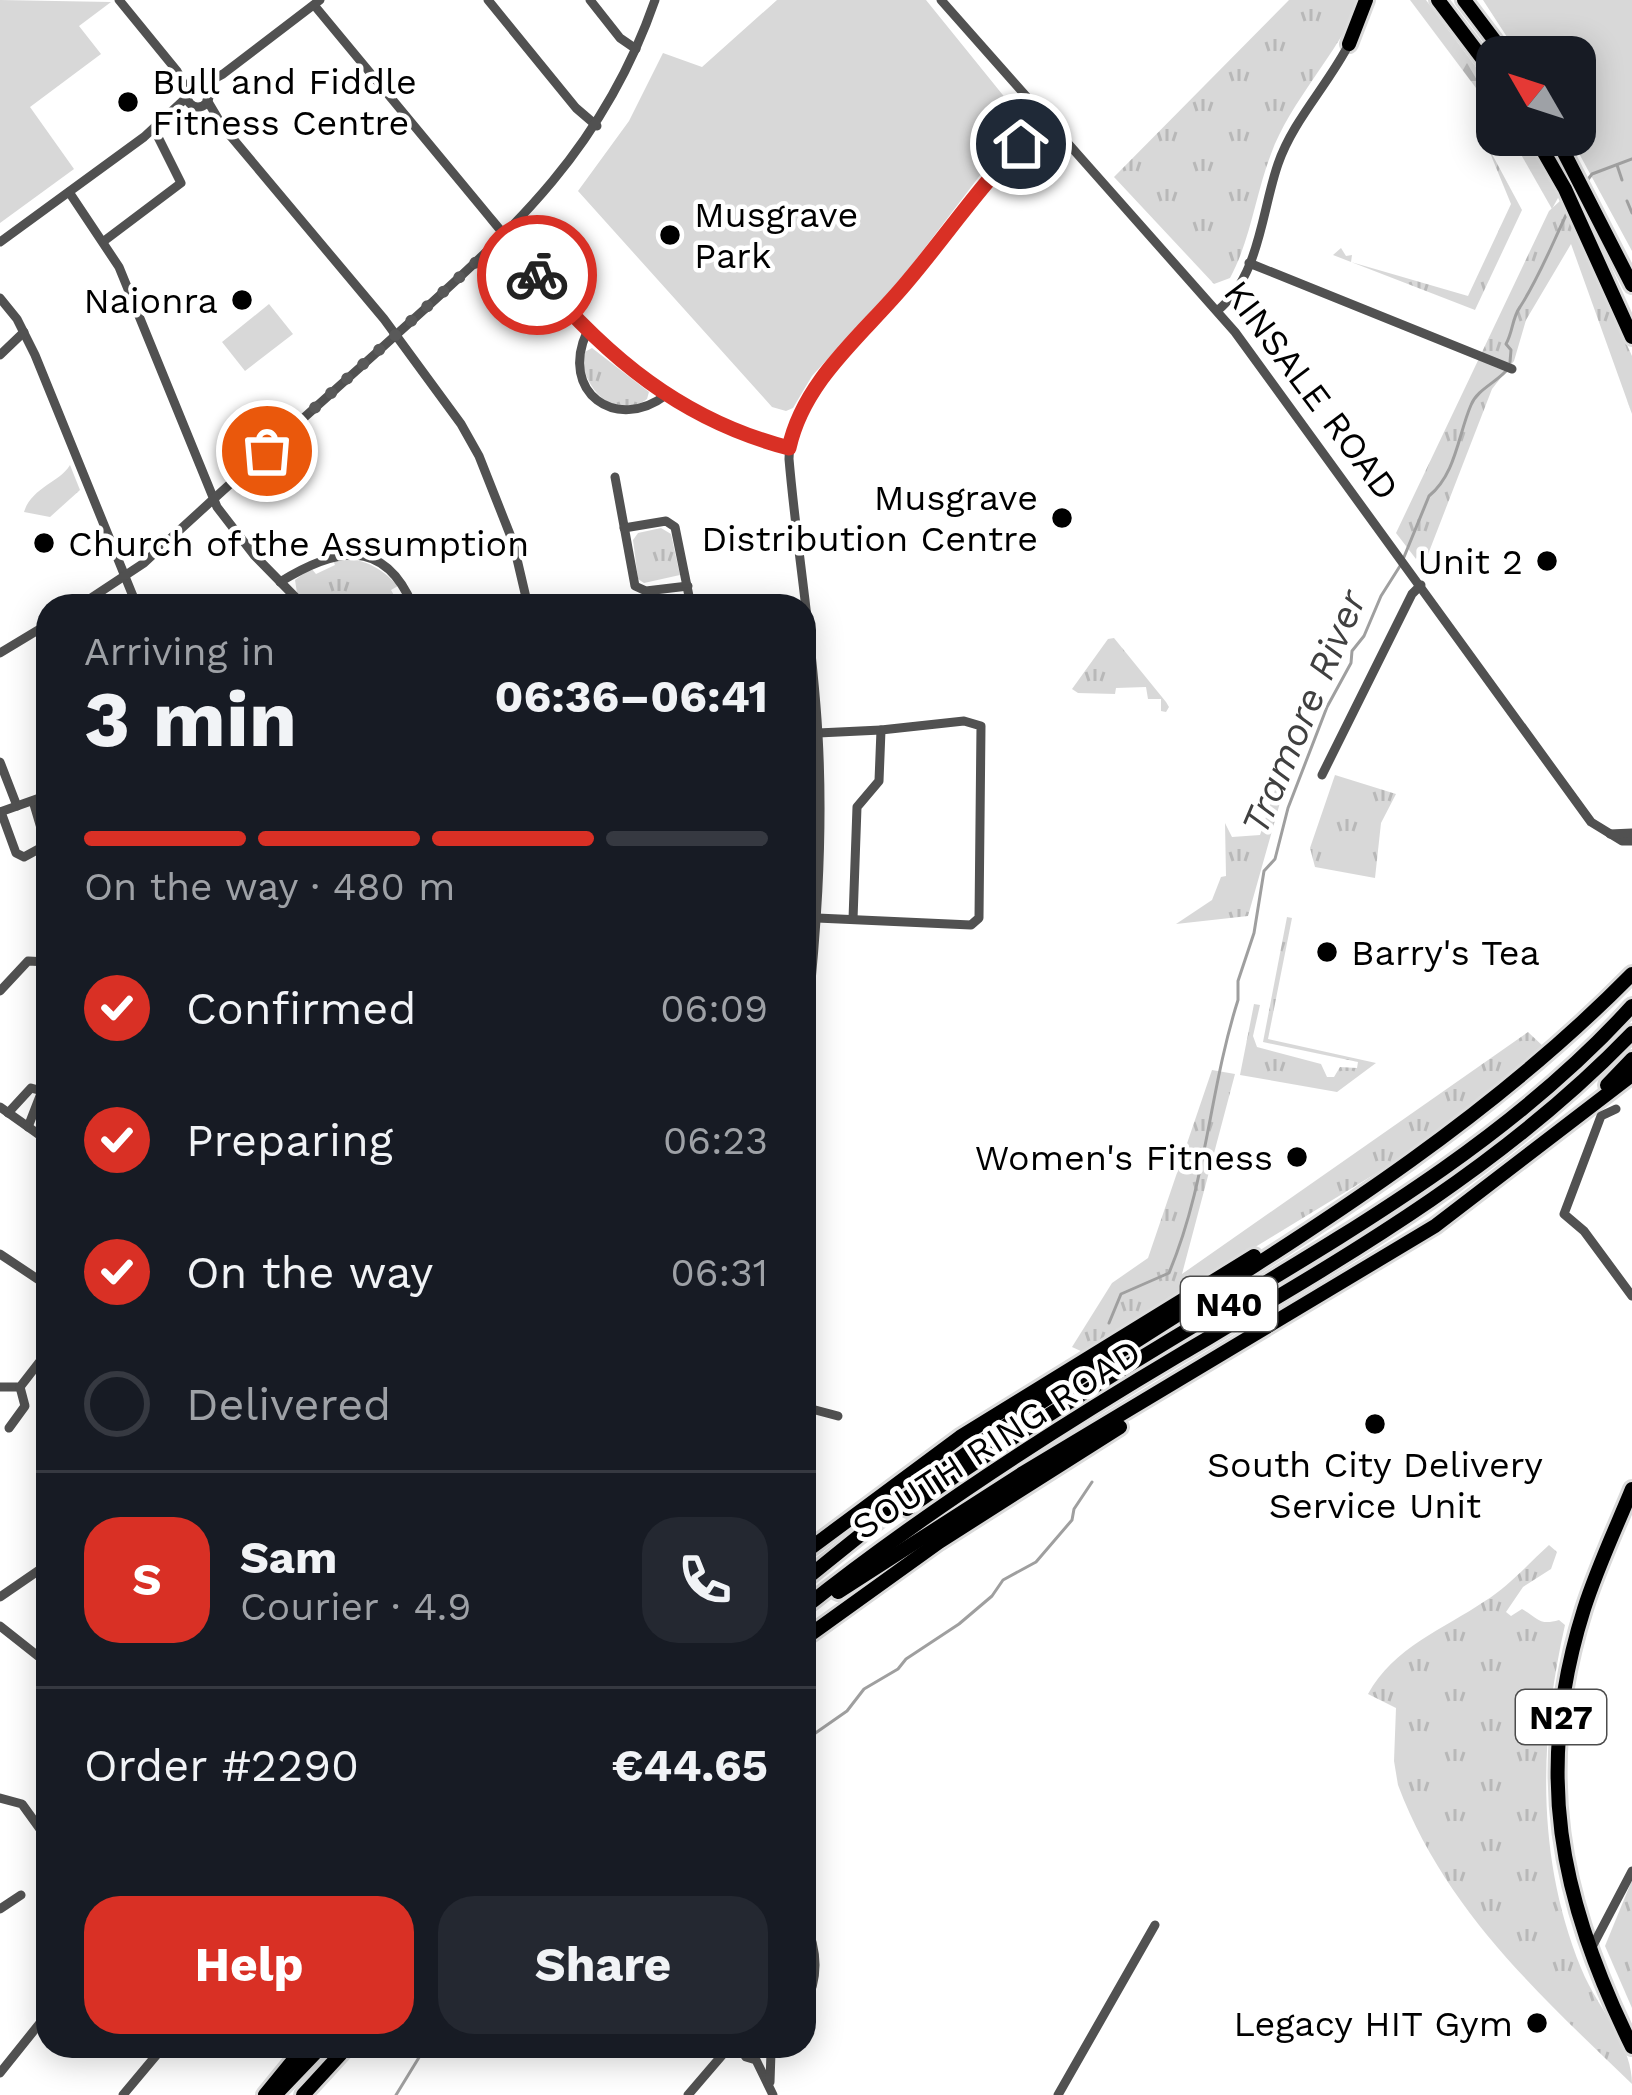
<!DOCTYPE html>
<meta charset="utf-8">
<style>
body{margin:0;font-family:"Work Sans",sans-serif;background:#242831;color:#f1f3f6;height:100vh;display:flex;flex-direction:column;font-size:45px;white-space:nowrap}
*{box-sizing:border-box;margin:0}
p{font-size:39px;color:#9ea1a6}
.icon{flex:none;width:66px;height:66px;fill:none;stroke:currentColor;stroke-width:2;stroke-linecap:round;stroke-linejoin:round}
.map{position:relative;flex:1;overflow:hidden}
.side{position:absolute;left:36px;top:594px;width:780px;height:1464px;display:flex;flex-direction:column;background:#171b24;border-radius:36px;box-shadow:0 6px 30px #0003}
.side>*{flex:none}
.needle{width:78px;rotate:309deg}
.fabs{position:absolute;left:1476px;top:36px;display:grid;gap:24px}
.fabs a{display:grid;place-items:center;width:120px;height:120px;border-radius:24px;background:#171b24;box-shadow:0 6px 30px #0003;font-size:60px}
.pin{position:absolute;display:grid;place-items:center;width:102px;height:102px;color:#fff;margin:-51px;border:6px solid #fff;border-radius:50%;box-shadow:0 3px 12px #0007}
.courier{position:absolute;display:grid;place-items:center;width:120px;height:120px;margin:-60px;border:9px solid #d93025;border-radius:50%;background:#fff;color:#222;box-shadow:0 3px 15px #0007}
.head em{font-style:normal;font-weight:700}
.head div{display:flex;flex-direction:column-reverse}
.head{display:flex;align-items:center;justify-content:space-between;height:204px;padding:0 48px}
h1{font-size:78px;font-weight:700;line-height:90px}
.bar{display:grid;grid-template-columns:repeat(4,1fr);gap:18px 12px;align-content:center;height:144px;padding:0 48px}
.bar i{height:15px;border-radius:9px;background:#363941}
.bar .on{background:#d93025}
.bar p{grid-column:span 4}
.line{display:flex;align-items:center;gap:30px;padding:0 48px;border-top:3px solid #363941}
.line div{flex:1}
.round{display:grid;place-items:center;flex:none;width:126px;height:126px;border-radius:36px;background:#242831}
ol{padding:0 48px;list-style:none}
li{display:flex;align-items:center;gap:36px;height:132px}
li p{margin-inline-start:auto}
li .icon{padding:12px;border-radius:50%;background:#d93025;color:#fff;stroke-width:4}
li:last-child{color:#9ea1a6}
li i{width:66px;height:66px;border:6px solid #363941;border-radius:50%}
.primary-button{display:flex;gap:24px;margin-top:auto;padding:24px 48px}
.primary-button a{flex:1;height:138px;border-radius:36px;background:#d93025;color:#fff;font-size:48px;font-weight:700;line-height:138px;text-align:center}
.primary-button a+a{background:#242831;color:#f1f3f6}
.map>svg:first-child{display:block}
.grass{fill:url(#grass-tufts)}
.forest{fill:url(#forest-firs)}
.park{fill:#d8d8d8}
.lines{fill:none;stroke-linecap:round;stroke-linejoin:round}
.stream{stroke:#9f9f9f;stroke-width:3}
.highway-casing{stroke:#dbdbdb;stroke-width:20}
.minor{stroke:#515151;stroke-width:9}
.highway{stroke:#000;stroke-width:14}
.done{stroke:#595959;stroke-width:12;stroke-dasharray:0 21.6}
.route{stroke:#d93025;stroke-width:15}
.poi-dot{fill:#000;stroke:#fff;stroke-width:4.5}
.labels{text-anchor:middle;stroke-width:9;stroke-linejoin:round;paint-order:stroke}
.shield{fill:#fff;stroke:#4c4c4c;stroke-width:3}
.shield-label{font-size:33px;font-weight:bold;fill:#000}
.poi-label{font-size:36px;fill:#000;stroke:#fff;text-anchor:end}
.street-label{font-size:36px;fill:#000;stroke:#fff}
.water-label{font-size:39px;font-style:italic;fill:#404040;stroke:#fff}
</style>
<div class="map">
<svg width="1632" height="2095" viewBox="0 0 1632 2095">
<defs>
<pattern id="grass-tufts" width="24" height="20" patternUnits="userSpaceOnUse" patternTransform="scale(3)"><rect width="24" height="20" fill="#d8d8d8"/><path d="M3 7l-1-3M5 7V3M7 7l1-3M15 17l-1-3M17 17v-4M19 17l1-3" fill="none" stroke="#b8b8b8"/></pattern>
<pattern id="forest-firs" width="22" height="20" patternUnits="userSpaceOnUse" patternTransform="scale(3)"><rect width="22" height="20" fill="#d8d8d8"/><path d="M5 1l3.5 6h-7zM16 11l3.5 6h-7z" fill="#b8b8b8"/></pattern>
</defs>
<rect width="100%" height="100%" fill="#fff"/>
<!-- grass -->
<g class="grass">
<path d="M1289 0H1361C1337 54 1290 102 1271 154 1255 196 1251 239 1230 278L1214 284 1114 177Z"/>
<path d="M1486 143 1522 210 1475 310 1333 255 1341 248 1346 256 1352 255 1351 262 1468 296 1511 204Z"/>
<path d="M1561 200 1632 356V414L1571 244 1526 320 1514 361 1492 389 1427 557 1419 553 1416 559 1396 533 1549 211Z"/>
<path d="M592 348 649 392 647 399C615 423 580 387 583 353Z"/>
<path d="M70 465 80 490 50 517 24 512C32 487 59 483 70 465Z"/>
<path d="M661 528 671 534 680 575 644 583 638 579 633 540 638 533Z"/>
<path d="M332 558C360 557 379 565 398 586L391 590 400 606H310L297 593 295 580 311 568 316 574 335 565Z"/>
<path d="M1114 638 1166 702 1169 707 1166 712 1161 711V699H1148L1146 687 1116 688 1115 694 1078 693 1072 689 1108 639Z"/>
<path d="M1335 775 1396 794 1381 823 1375 878 1315 867 1310 848Z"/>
<path d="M1275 790 1283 792 1248 916 1176 924 1212 900 1221 877 1226 876 1225 823 1232 837 1260 835Z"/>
<path d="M1287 917 1292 918 1268 1039 1376 1063 1337 1092 1240 1075 1254 1004 1260 1005 1253 1036 1257 1047 1321 1064 1327 1077H1334L1340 1067 1357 1068 1358 1062 1263 1042Z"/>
<path d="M1528 1032 1545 1048 1398 1160 1083 1352 1072 1347 1112 1283 1148 1258 1212 1070 1235 1074 1182 1274Z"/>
<path d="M1549 1545 1557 1552 1551 1569 1523 1587 1506 1612 1511 1616 1522 1609C1538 1618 1539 1626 1559 1620L1565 1625C1539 1740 1536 1857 1581 1968 1596 2006 1632 2043 1632 2084 1539 1994 1445 1910 1398 1785L1394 1761 1396 1708 1368 1694C1394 1647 1442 1630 1485 1601 1509 1586 1528 1564 1549 1545Z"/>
<path d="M1632 1880V2008L1605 1946Z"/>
</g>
<!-- forest -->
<g class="forest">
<path d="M1410 0H1426L1497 95V116Z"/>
<path d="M1510 135H1525L1559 196 1552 209Z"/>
</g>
<!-- park -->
<g class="park">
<path d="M0 0 111 2 79 26 101 54 30 107 74 169 0 223Z"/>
<path d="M777 0H926L1019 115 1016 128 905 274 812 376 793 408 786 411 772 407 578 191 629 121 663 53 702 67Z"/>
<path d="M1483 0H1632V251L1569 135H1575V57H1520Z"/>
<path d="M269 304 293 334 245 371 222 342Z"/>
</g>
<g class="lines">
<!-- stream -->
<g class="stream">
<path d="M1617 165 1622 180"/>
<path d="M1586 182 1592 174 1632 159"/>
<path d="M1627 201 1632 213"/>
<path d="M1510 362 1511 350 1506 344C1513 332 1512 318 1520 307 1540 276 1552 244 1568 211"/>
<path d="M1404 557 1429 496C1456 474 1458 435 1471 405 1477 390 1495 383 1506 371"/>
<path d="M1109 1323 1121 1294 1169 1273C1207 1182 1209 1091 1238 1000V981L1254 933 1264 871 1275 859 1288 808 1327 707 1351 663 1352 651 1364 636 1381 596 1400 566"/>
<path d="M804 1741 847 1711 864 1689 898 1669 906 1659 959 1624 992 1596 1003 1580 1036 1562 1072 1520 1074 1509 1092 1482"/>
<path d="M396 2095 426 2046"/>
</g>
<defs>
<g id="highway">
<path d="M1438 0 1497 78"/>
<path d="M1464 0 1507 57"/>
<path d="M1349 44 1366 0"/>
<path d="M1534 135 1565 189 1632 337"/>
<path d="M1555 135 1632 285"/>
<path d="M1607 1085 1632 1059"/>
<path d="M1632 1489C1616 1528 1597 1568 1584 1609 1533 1771 1559 1898 1632 2047"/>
<path d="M907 1509C1007 1439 1110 1376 1215 1313 1363 1224 1515 1135 1632 1006"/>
<path d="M804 1553 960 1437 1254 1256"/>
<path d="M807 1578C869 1528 930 1478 995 1433 1215 1284 1443 1166 1632 974"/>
<path d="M838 1592 1023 1473 1435 1226 1632 1075"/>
<path d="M804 1608C922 1514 1051 1431 1181 1354 1342 1259 1501 1169 1632 1033"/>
<path d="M804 1639 939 1542 1120 1427"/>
<path d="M265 2095 305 2046"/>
<path d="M275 2095 322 2046"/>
<path d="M303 2095 348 2046"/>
</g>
</defs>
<!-- highway casing -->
<use href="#highway" class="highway-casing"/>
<!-- minor -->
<g class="minor">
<path d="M119 0 177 71 188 92"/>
<path d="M488 0 576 108 597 126"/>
<path d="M590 0 620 38 636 49"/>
<path d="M941 0 1235 332 1591 822 1622 841H1632"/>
<path d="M314 5C369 71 423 137 478 203 569 313 642 410 789 448"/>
<circle cx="198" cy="96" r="11"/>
<path d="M201 86 223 74 320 0"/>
<path d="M207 100 223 127 384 319 461 424 479 456 513 542 528 606"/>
<path d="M69 192 119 267 217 507 254 555 304 606"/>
<path d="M104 241 181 183 154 129"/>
<path d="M0 242 144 137 187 97"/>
<path d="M1249 263 1512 369"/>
<path d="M0 298 17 319 35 355 137 606"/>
<path d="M1217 311C1260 276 1261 213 1278 164 1293 120 1329 84 1350 42"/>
<path d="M587 332C559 392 616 433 666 395"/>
<path d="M0 355 24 332"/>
<path d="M615 477 635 586 646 591 688 586"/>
<path d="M624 528 666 521 675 527 691 606"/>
<path d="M280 582C333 549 383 535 413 606"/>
<path d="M79 606 144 563C220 492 298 423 375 354 497 243 599 162 655 0"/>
<path d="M0 653 48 624"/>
<path d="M818 733 881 730 879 781 857 807 853 919"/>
<path d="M0 762 17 806"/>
<path d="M1322 775 1412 594 1421 585"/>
<path d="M0 812 48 795"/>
<path d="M1 812 16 853 24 857 46 845 33 801"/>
<path d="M1610 834 1632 833"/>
<path d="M817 918 971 925 979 918 981 726 964 721 881 730"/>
<path d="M0 991 28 961 48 962"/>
<path d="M804 1048C816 944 824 839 818 735 813 642 797 551 789 459 789 387 875 322 917 270 939 243 958 215 980 188 999 164 1023 143 1043 119"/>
<path d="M0 1107 48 1141"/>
<path d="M1616 1109 1601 1116 1564 1214 1584 1231 1632 1296"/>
<path d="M8 1113 31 1088 42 1091 28 1127"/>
<path d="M0 1254 48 1286"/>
<path d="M0 1387H20L48 1351"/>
<path d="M804 1407 838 1416"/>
<path d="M9 1428 25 1406 20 1387"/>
<path d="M0 1597 48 1564"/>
<path d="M0 1626 48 1664"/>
<path d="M0 1798 22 1804 48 1840"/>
<path d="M0 1909 21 1895"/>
<path d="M804 1920C817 1948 820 1978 804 2006"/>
<path d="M45 1948 48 1950"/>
<path d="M1590 1951 1632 1871"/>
<path d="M738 2046 746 2057 756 2060 773 2095"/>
<path d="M0 2073 48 2013"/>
<path d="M770 2082 771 2052"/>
<path d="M123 2095 164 2046"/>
<path d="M688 2095 730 2046"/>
<path d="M1058 2095 1155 1925"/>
</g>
<!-- highway -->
<use href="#highway" class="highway"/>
</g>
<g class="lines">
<!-- done -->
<path class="done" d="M267 451 505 236 537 275"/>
<!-- route -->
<path class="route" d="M537 275C607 357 681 420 789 448 804 379 864 334 907 282 946 236 979 187 1021 144"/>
</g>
<!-- markers -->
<g class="poi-dot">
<circle cx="128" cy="102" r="12"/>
<circle cx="670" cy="235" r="12"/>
<circle cx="242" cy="300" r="12"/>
<circle cx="1062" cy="518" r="12"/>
<circle cx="44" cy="543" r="12"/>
<circle cx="1547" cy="561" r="12"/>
<circle cx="1327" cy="952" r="12"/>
<circle cx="1297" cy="1157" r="12"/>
<circle cx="1375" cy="1424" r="12"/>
<circle cx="1537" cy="2023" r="12"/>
</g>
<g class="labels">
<!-- shield labels -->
<g class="shield">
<rect x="1181" y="1277" width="96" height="54" rx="9"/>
<rect x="1516" y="1690" width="90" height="54" rx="9"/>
</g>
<g class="shield-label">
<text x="1229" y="1316">N40</text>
<text x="1561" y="1729">N27</text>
</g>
<!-- poi labels -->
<g class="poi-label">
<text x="152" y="94" text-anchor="start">Bull and Fiddle<tspan x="152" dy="41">Fitness Centre</tspan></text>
<text x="694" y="227" text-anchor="start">Musgrave<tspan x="694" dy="41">Park</tspan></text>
<text x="218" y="313">Naionra</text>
<text x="1038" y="510">Musgrave<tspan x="1038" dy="41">Distribution Centre</tspan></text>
<text x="68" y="556" text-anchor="start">Church of the Assumption</text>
<text x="1523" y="574">Unit 2</text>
<text x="1351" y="965" text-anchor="start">Barry's Tea</text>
<text x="1273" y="1170">Women's Fitness</text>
<text x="1375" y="1477" text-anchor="middle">South City Delivery<tspan x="1375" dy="41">Service Unit</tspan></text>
<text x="1513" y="2036">Legacy HIT Gym</text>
</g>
<!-- street labels -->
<g class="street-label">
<text transform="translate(1312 390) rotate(53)" y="13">KINSALE ROAD</text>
<text transform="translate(996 1439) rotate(-33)" y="13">SOUTH RING ROAD</text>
</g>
<!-- water labels -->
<g class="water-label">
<text transform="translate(1303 712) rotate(-67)" y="14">Tramore River</text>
</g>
</g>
</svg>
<div class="fabs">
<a><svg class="needle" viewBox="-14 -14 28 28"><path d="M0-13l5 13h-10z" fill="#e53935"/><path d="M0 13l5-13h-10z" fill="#9ea1a6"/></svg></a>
</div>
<div class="pin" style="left:267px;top:451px;background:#ea580c"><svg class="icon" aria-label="bag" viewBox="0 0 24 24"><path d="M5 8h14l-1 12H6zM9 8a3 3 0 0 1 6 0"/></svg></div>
<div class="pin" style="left:1021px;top:144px;background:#1f2937"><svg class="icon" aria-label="home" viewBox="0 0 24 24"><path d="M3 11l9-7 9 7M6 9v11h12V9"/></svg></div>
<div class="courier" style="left:537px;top:275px"><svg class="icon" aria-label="bike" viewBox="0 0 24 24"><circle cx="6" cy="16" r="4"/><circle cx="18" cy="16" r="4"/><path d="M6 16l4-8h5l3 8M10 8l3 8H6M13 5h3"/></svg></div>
<section class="side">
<div class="head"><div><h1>3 min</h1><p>Arriving in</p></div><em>06:36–06:41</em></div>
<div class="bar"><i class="on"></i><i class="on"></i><i class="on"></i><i></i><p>On the way · 480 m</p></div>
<ol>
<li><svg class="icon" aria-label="check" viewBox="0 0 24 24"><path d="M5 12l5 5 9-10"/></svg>Confirmed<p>06:09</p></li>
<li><svg class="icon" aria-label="check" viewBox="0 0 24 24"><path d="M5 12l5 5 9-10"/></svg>Preparing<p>06:23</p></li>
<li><svg class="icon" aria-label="check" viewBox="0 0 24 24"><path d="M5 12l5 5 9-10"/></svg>On the way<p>06:31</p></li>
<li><i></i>Delivered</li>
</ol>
<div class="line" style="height:216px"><b class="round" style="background:#d93025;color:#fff">S</b><div><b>Sam</b><p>Courier · 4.9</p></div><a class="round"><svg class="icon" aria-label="phone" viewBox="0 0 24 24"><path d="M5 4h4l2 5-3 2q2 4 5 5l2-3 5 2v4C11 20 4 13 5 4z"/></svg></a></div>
<div class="line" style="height:156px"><div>Order #2290</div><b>€44.65</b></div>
<div class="primary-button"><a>Help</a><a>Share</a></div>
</section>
</div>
